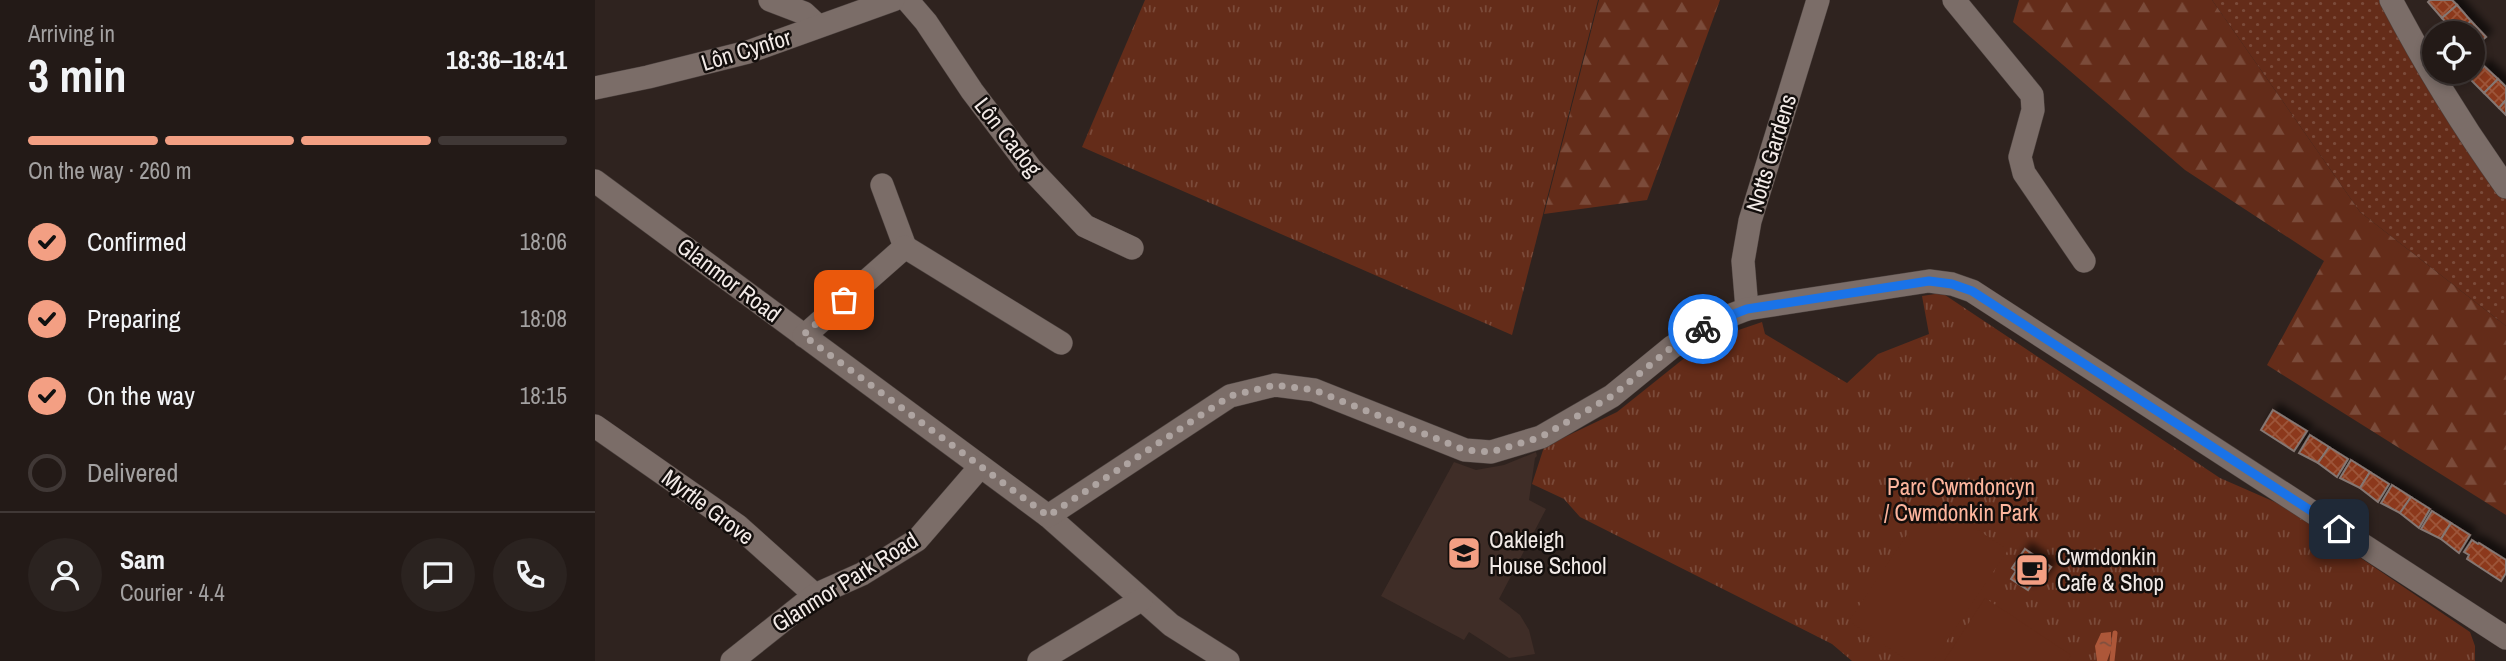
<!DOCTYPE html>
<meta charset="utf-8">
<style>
body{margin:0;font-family:"Archivo Narrow",sans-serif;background:#2b2320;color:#f1f3f6;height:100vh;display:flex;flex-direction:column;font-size:26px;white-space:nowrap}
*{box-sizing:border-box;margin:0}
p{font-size:23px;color:#a3a1a1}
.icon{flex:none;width:38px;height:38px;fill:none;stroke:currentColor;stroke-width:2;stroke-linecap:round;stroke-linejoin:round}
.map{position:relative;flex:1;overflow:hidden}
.sheet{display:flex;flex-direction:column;background:#231a17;width:595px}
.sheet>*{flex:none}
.buttons{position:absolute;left:1827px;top:21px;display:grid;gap:14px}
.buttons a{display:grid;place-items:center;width:63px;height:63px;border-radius:50%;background:#231a17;box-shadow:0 4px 10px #0003,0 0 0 2px #403836;font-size:35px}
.pin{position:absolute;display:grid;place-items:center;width:60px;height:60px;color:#fff;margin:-30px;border-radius:14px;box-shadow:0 4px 10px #0006}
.courier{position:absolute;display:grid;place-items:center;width:70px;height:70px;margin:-35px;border:5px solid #1a73e8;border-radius:50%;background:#fff;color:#222;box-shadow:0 2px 9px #0007}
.summary em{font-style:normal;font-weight:800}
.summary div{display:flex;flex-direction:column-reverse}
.summary{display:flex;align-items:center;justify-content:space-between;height:119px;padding:0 28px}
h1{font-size:46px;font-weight:800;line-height:52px}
.bar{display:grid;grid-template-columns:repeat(4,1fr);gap:10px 7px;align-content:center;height:84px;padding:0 28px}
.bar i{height:9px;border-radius:5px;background:#403836}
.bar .current{background:#f39f83}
.bar p{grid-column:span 4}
.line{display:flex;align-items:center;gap:18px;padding:0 28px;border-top:2px solid #403836}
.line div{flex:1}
.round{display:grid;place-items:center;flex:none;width:74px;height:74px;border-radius:37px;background:#2b2320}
ol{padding:0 28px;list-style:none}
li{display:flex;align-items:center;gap:21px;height:77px}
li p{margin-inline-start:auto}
li .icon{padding:7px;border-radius:50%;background:#f39f83;color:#111;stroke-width:4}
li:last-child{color:#a3a1a1}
li i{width:38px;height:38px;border:4px solid #403836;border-radius:50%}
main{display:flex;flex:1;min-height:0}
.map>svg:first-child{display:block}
.built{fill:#3f2d27}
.grass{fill:url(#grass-dots)}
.forest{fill:url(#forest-firs)}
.park{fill:url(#park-tufts)}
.pitch{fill:#642c19}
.water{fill:url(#water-ripples)}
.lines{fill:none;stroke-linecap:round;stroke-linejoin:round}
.stream{stroke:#ad5739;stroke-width:5}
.building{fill:url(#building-cross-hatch);stroke:#857773;stroke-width:2;filter:url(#shadow)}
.minor-casing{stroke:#4b413e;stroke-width:24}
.minor{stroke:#7b6d68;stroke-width:23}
.done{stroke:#aea4a1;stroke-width:7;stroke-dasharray:0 12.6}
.route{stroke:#1a73e8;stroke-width:9}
.labels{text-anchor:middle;stroke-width:5;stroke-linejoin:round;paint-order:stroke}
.street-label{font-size:23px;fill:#f2eae7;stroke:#130e0c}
.park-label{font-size:23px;fill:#fdb59d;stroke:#130e0c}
.poi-label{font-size:23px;fill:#f2eae7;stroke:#130e0c;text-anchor:start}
</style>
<main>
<section class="sheet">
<div class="summary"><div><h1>3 min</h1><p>Arriving in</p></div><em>18:36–18:41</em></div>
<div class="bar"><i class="current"></i><i class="current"></i><i class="current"></i><i></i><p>On the way · 260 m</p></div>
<ol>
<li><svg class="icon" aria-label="check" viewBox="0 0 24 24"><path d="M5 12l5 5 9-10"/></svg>Confirmed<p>18:06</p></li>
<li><svg class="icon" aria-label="check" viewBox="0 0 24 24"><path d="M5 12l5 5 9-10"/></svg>Preparing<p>18:08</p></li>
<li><svg class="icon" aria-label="check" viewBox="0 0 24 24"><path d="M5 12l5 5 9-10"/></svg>On the way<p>18:15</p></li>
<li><i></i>Delivered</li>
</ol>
<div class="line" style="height:126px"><a class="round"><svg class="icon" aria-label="person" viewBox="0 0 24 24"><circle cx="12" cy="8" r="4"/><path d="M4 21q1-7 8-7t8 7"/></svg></a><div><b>Sam</b><p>Courier · 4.4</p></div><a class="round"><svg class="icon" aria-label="chat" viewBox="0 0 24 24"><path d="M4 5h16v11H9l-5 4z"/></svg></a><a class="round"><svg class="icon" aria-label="phone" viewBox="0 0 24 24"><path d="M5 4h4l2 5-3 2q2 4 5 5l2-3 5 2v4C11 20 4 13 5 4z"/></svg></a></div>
</section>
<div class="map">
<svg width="1911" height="661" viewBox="0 0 1911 661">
<defs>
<pattern id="grass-dots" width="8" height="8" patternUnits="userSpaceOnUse" patternTransform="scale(1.75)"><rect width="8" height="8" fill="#642c19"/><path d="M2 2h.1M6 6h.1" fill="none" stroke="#7b4b3a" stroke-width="1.8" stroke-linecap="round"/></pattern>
<pattern id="forest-firs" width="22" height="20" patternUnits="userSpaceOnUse" patternTransform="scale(1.75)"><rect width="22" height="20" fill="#642c19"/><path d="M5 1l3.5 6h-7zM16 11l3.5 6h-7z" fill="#7b4b3a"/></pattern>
<pattern id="park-tufts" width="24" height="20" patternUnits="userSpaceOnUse" patternTransform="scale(1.75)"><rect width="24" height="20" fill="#642c19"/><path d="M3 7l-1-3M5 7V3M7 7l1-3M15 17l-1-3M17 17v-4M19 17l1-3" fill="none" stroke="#7b4b3a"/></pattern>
<pattern id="water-ripples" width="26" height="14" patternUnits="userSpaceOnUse" patternTransform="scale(1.75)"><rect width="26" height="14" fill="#ad5739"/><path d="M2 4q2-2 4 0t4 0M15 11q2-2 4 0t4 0" fill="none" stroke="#804f3e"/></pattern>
<pattern id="building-cross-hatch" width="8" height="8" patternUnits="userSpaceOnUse" patternTransform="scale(1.75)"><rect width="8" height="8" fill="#8c391a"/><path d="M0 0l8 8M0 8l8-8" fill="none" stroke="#9d563b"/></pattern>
<filter id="shadow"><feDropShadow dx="6" dy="-6" stdDeviation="3.5" flood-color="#0009"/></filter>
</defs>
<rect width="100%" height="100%" fill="#2f231f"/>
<!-- built -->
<path class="built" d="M941 452 942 456 940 458 934 500 951 509 904 599 925 615 934 630 940 654 914 658 874 632 869 640 786 596 859 462 881 470 909 465Z"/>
<!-- grass -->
<path class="grass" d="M1617 0H1787L1911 194V326L1765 212Z"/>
<!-- forest -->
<g class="forest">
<path d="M1004 0H1125L1052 200 949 214Z"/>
<path d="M1424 0H1617L1765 212 1911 326V515L1672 365 1729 261 1590 170 1418 22Z"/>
</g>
<!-- park -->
<g class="park">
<path d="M550 0H1003L917 335 487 147Z"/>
<path d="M1347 293 1625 478 1689 506 1875 632 1880 646V661H1257L1237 644 985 517 969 499 937 484 949 447 1022 412 1087 360 1132 334 1167 322 1170 334 1252 383 1283 354 1334 334 1327 296Z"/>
</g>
<!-- pitch -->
<g class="pitch">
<path d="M1336 499 1413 550 1338 661H1313L1254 621Z"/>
<path d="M1390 598 1476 655 1472 661H1349Z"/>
</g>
<!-- water -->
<path class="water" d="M1516 632V650L1512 661H1502L1500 646 1506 633Z"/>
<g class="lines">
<!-- stream -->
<path class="stream" d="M1517 661 1520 633"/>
</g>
<!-- building -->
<g class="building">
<path d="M1835 0H1857L1862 5 1847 18 1833 2Z"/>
<path d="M1862 5 1876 21 1860 33 1847 18Z"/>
<path d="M1876 21 1891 37 1878 48V33H1861Z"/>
<path d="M1889 66 1903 79 1889 93 1876 80Z"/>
<path d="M1903 79 1911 87V100L1904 108 1889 93Z"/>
<path d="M1911 100V115L1904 108Z"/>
<path d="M1678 410 1712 431 1699 451 1666 430Z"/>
<path d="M1715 435 1734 447 1723 463 1704 453Z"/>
<path d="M1734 447 1753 459 1742 477 1723 463Z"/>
<path d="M1756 460 1775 472 1765 488 1745 478Z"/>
<path d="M1775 472 1794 484 1783 502 1765 488Z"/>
<path d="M1797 485 1816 497 1805 513 1786 503Z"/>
<path d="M1816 497 1835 509 1824 528 1805 513Z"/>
<path d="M1837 511 1856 523 1846 539 1826 529Z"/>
<path d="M1856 523 1875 535 1864 553 1846 539Z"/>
<path d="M1877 540 1883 544 1884 543 1911 560V573L1906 581 1872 559 1874 555 1869 552Z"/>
<path d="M1430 549 1456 567 1444 584 1439 581 1433 590 1416 579 1421 571 1417 568Z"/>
</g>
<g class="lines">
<defs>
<g id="minor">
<path d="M175 0 209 13 223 26"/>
<path d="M312 0 331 22 377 91 436 169 490 226 537 248"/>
<path d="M1359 0 1437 95 1438 110 1425 157 1429 173 1489 261"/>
<path d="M1796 0C1830 65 1868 127 1911 187"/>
<path d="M0 88 53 77 153 52 298 0"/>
<path d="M0 181 453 516 576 625 633 661"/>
<path d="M287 185 310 247"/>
<path d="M1152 309 1148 261 1155 221 1223 0"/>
<path d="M209 336 310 247 466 343"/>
<path d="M0 426 143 526 220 595"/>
<path d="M453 516 635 396 680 385 719 390 870 450 896 452 946 437 1017 396 1077 347 1121 321 1152 309 1334 281 1357 284 1377 291 1911 638"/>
<path d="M137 661 220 595 267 574 322 540 385 467"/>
<path d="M444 661 546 600"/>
</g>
</defs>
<!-- minor casing -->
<use href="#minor" class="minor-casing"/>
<!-- minor -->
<use href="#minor" class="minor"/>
</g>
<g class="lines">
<!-- done -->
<path class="done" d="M249 300 208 335 453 516 635 396 680 385 719 390 870 450 896 452 946 437 1017 396 1077 347 1108 329"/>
<!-- route -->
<path class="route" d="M1108 329 1121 321 1152 309 1334 281 1357 284 1377 291 1744 529"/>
</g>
<!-- icons -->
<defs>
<symbol id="school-square" viewBox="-11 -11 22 22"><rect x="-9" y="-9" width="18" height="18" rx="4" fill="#f39f83" stroke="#130e0c"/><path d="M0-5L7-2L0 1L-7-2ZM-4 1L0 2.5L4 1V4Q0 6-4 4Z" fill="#111"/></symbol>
<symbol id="cafe-square" viewBox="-11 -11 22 22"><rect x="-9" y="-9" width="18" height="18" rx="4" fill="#f39f83" stroke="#130e0c"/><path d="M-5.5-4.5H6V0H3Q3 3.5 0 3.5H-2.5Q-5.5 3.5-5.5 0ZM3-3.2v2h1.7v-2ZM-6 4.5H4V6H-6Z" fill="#111"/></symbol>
</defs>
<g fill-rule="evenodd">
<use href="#school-square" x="850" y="534" width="38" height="38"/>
<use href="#cafe-square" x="1418" y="551" width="38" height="38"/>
</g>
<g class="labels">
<!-- street labels -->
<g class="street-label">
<text transform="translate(151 50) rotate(-17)" y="8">Lôn Cynfor</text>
<text transform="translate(413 137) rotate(52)" y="8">Lôn Cadog</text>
<text transform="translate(1176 153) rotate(-73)" y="8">Notts Gardens</text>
<text transform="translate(134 280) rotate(37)" y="8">Glanmor Road</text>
<text transform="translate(113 507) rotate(37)" y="8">Myrtle Grove</text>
<text transform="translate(250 582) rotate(-32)" y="8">Glanmor Park Road</text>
</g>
<!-- park labels -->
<g class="park-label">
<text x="1366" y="495">Parc Cwmdoncyn<tspan x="1366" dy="26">/ Cwmdonkin Park</tspan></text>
</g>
<!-- poi labels -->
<g class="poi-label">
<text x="894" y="548">Oakleigh<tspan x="894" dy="26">House School</tspan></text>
<text x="1462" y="565">Cwmdonkin<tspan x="1462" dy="26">Cafe &amp; Shop</tspan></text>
</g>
</g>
</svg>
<div class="buttons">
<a><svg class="icon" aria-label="locate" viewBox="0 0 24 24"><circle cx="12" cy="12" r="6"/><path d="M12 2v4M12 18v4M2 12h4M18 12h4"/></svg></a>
</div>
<div class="pin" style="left:249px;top:300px;background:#ea580c"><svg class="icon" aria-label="bag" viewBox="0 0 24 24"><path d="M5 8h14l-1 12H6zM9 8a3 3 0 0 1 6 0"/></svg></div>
<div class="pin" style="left:1744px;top:529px;background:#1f2937"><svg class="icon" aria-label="home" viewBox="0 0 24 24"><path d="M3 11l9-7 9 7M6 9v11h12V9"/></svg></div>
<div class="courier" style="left:1108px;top:329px"><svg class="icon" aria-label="bike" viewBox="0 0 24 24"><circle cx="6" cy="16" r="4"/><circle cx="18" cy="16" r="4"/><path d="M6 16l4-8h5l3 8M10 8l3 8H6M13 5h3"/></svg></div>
</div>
</main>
